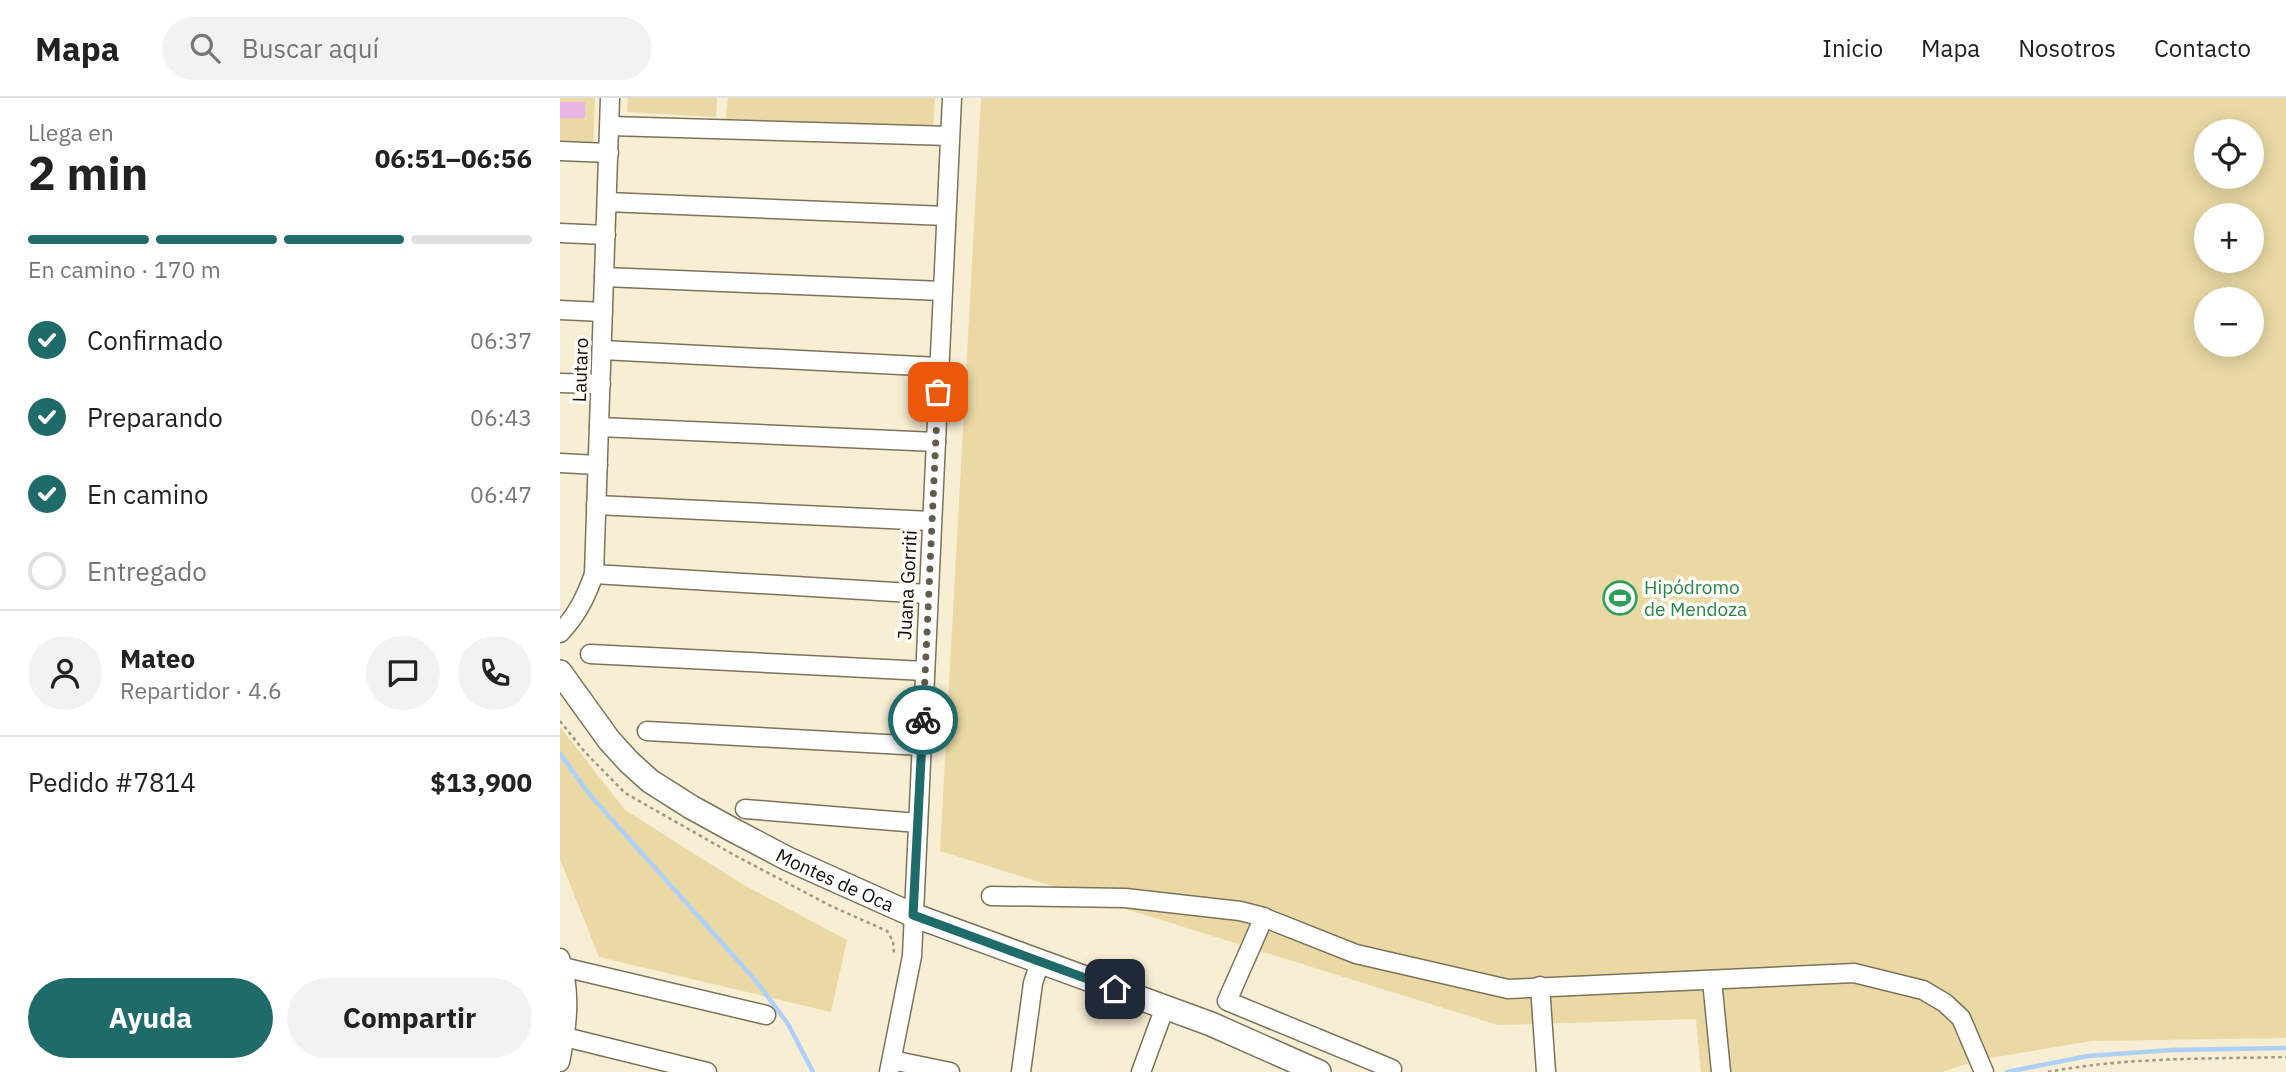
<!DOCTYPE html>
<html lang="es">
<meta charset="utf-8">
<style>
body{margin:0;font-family:"IBM Plex Sans",sans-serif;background:#f2f2f2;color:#222;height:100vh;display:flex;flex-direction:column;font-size:26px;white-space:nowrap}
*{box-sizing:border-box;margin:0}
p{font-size:23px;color:#767676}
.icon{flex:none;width:38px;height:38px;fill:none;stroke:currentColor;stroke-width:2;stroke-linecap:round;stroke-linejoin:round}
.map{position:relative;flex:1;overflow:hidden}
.details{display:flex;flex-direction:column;background:#fff;width:560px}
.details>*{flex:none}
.controls{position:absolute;left:1634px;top:21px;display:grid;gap:14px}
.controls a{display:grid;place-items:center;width:70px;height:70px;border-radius:50%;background:#fff;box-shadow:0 4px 18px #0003;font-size:35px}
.pin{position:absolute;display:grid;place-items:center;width:60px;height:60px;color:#fff;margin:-30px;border-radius:14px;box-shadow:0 4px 10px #0006}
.courier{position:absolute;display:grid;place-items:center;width:70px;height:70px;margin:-35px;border:5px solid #1f6b6a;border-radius:50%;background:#fff;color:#222;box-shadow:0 2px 9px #0007}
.overview em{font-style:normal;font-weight:700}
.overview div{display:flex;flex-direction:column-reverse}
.overview{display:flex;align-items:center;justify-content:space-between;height:119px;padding:0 28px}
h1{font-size:46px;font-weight:700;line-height:52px}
.bar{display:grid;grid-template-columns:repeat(4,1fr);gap:10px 7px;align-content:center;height:84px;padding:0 28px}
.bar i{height:9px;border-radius:5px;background:#e0e0e0}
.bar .selected{background:#1f6b6a}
.bar p{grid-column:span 4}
.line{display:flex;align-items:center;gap:18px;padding:0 28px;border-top:2px solid #e0e0e0}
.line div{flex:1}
.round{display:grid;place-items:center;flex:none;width:74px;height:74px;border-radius:37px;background:#f2f2f2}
ol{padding:0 28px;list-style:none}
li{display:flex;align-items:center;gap:21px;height:77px}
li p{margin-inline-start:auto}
li .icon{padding:7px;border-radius:50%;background:#1f6b6a;color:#fff;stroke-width:4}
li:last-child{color:#767676}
li i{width:38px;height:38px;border:4px solid #e0e0e0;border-radius:50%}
.cta{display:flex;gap:14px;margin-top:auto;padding:14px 28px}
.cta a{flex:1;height:80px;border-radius:42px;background:#1f6b6a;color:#fff;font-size:28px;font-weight:700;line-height:80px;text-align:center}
.cta a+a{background:#f2f2f2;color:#222}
header{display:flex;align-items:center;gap:42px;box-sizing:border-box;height:98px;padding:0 35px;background:#fff;border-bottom:2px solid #e0e0e0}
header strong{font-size:33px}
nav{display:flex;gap:38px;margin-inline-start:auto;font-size:24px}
.search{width:490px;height:63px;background:#f2f2f2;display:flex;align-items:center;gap:18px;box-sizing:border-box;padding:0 24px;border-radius:38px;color:#767676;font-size:26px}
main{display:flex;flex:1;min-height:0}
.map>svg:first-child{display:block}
.green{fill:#ead9a4;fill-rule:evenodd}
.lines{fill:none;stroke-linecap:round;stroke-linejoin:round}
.stream{stroke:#aecff7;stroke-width:4.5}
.building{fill:#e8b6e5}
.minor-casing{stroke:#7b735a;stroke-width:21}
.major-casing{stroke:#7b735a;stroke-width:26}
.path{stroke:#9e9784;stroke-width:2.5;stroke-dasharray:3.5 3.5;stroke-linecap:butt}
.minor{stroke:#fff;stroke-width:18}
.major{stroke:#fff;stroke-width:23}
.done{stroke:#615c4d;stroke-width:7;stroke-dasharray:0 12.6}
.route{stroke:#1f6b6a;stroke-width:9}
.labels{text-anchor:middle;stroke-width:7;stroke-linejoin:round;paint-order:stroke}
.street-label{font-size:19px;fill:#100d05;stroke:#fdfcf6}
.leisure-label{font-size:19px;fill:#27864d;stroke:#fdfcf6;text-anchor:start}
</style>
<header>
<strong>Mapa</strong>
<div class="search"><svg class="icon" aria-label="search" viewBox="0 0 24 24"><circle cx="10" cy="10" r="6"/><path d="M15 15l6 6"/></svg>Buscar aquí</div>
<nav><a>Inicio</a><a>Mapa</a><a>Nosotros</a><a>Contacto</a></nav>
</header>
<main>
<section class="details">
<div class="overview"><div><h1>2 min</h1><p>Llega en</p></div><em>06:51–06:56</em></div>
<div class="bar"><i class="selected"></i><i class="selected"></i><i class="selected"></i><i></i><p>En camino · 170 m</p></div>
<ol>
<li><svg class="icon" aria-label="check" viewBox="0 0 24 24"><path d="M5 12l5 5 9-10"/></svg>Confirmado<p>06:37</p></li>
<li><svg class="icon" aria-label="check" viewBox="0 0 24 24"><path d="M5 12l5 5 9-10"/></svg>Preparando<p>06:43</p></li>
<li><svg class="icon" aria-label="check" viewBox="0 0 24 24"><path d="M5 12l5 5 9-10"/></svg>En camino<p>06:47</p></li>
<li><i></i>Entregado</li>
</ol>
<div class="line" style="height:126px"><a class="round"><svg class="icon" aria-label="person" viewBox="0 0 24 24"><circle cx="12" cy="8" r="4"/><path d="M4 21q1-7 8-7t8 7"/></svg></a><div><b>Mateo</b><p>Repartidor · 4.6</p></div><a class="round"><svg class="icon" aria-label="chat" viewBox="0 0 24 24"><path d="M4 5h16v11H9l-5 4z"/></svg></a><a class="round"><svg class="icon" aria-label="phone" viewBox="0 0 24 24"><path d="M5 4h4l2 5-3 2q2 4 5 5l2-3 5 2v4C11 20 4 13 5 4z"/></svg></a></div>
<div class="line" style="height:91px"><div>Pedido #7814</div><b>$13,900</b></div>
<div class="cta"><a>Ayuda</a><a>Compartir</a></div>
</section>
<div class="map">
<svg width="1726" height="974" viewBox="0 0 1726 974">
<rect width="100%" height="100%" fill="#f7eed3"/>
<!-- green -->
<g class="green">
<path d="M0 0H35L33 55 0 54Z"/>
<path d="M68 0H157L156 19 67 14Z"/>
<path d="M168 0H375L373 29 166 21Z"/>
<path d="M421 0H1726V940L1532 943 1419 962 1382 974H1141L1136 921 938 927 380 753ZM1647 33H1692V79H1647ZM1647 117H1692V163H1647ZM1647 201H1692V247H1647Z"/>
<path d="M0 629 65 712 182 786 287 842 271 914 39 859 0 761Z"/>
</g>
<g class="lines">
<!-- stream -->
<g class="stream">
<path d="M0 656 30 697 196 883 228 926 253 974"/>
<path d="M1447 974 1528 958 1612 952 1726 950"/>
</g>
</g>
<!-- building -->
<rect class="building" x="0" y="4" width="25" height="16"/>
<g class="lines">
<defs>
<g id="minor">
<path d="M50 28 390 38"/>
<path d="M0 53 49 55"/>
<path d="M47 104 386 118"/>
<path d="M0 135 46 137"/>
<path d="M44 179 382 193"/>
<path d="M0 212 43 214"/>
<path d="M42 252 379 269"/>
<path d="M0 285 41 286"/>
<path d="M39 329 376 344"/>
<path d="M0 365 38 367"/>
<path d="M36 407 371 423"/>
<path d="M34 476 368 496"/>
<path d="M0 535C17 517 26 499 34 476L50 0"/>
<path d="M30 556 365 573"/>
<path d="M87 633 362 648"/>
<path d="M185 711 358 725"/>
<path d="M431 798 565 800 680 813 700 818 796 856 948 891 1294 875 1363 892 1385 905 1401 920 1424 974"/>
<path d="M704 819 667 903 832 971"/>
<path d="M3 869 206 917"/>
<path d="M1152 882 1161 974"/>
<path d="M980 888 986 974"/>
<path d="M5 939 147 974"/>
<path d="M332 962 390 974"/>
<path d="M0 964C7 930 12 894 0 860"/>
<path d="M329 974 352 858 392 0"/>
<path d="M461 974 473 885 480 864"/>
<path d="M581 974 605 909"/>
</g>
<g id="major">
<path id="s1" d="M0 574 49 642 69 664 90 683 131 709 171 731 228 761 353 817 651 926 759 974"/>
</g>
</defs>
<!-- minor casing -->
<use href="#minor" class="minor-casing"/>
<!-- major casing -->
<use href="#major" class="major-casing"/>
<!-- path -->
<g class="path">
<path d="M0 623 24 653 65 695 176 758 271 808 327 833 333 843 334 855"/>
<path d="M1488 974C1566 959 1647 961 1726 959"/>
</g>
<!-- minor -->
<use href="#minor" class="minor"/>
<!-- major -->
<use href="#major" class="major"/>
</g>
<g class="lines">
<!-- done -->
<path class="done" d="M363 622 378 294"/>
<!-- route -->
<path class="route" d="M363 622 353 817 555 891"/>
</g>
<!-- icons -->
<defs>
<symbol id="stadium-ring" viewBox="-11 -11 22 22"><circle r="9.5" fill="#fdfcf6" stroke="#2e9e5b" stroke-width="1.5"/><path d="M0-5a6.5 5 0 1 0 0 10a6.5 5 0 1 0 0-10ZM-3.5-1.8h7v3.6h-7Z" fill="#2e9e5b"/></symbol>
</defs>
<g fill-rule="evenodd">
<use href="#stadium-ring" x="1041" y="481" width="38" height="38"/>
</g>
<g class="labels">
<!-- street labels -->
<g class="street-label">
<text transform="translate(20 272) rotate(-88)" y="7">Lautaro</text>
<text transform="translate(347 487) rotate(-87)" y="7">Juana Gorriti</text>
<text dy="7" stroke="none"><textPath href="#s1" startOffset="352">Montes de Oca</textPath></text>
</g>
<!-- leisure labels -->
<g class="leisure-label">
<text x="1084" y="496">Hipódromo<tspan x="1084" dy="22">de Mendoza</tspan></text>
</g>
</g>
</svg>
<div class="controls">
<a><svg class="icon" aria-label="locate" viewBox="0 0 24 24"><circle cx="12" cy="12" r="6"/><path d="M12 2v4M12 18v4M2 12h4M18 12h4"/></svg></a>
<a>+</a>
<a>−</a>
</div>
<div class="pin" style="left:378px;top:294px;background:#ea580c"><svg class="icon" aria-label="bag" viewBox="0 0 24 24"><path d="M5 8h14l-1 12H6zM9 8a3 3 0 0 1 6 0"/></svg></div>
<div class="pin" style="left:555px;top:891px;background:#1f2937"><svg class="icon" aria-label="home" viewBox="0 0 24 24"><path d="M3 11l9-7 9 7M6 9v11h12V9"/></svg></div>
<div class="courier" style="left:363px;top:622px"><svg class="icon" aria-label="bike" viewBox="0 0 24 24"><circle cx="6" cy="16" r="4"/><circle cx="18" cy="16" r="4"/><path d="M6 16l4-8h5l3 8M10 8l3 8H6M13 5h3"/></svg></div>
</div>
</main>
